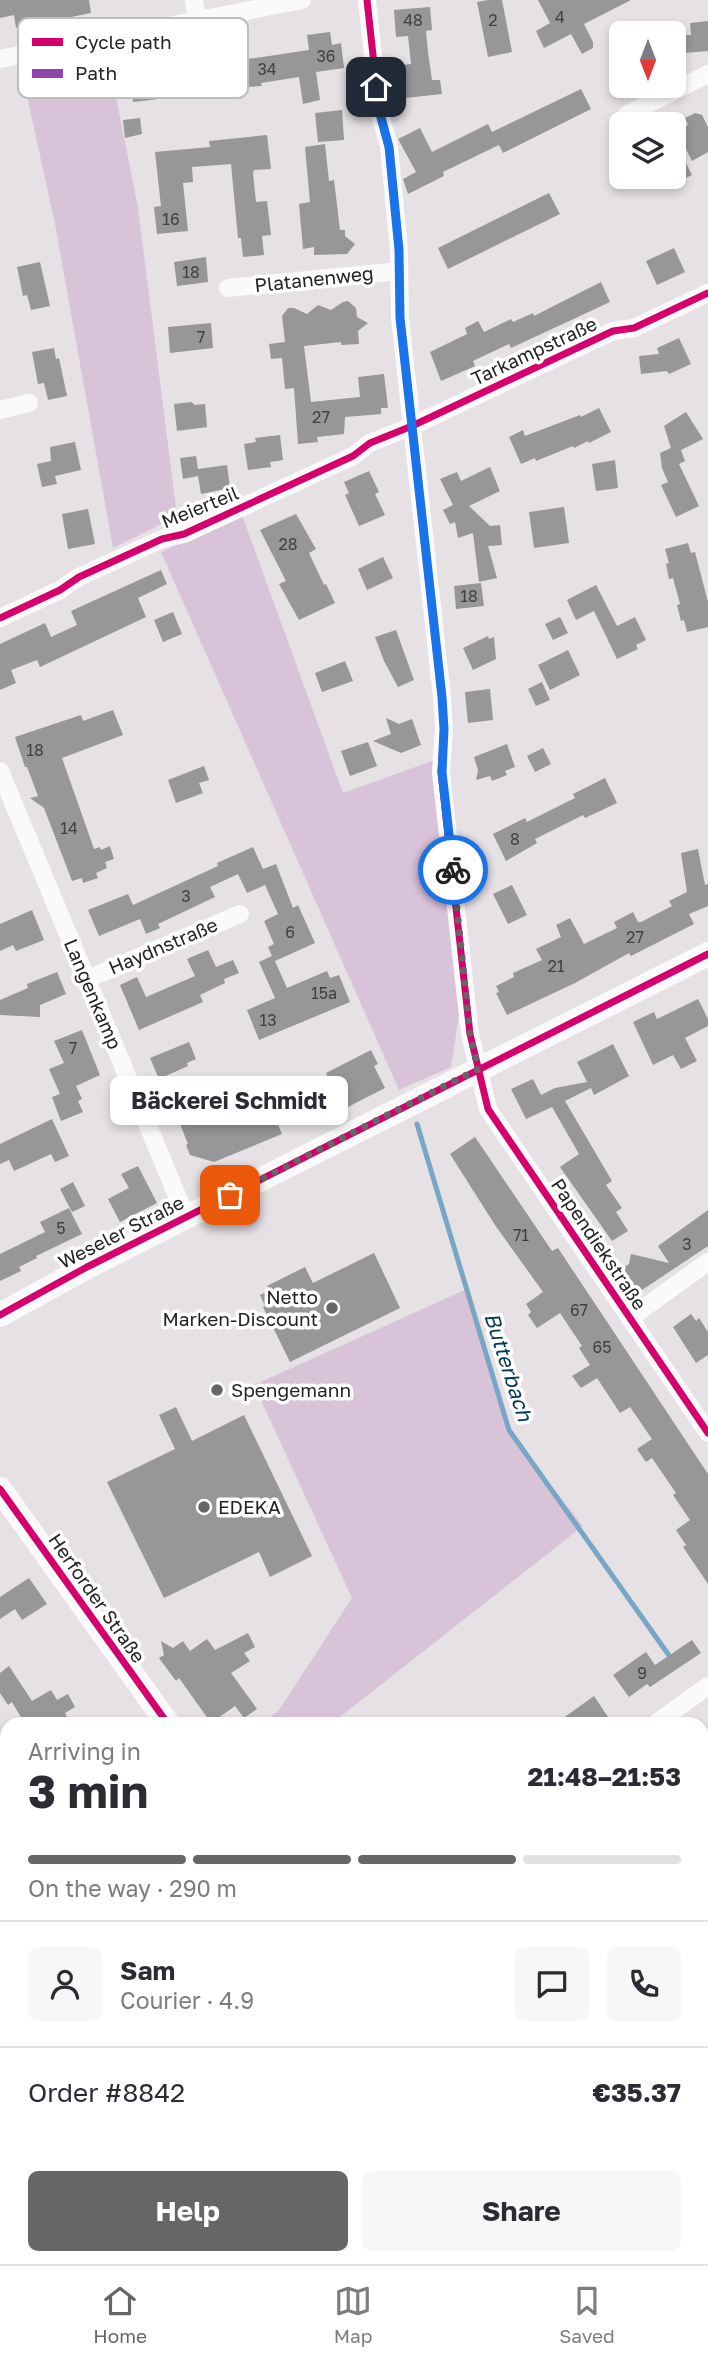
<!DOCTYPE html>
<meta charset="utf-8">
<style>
body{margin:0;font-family:"Golos Text",sans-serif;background:#f7f7f7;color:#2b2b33;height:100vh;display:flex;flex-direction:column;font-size:26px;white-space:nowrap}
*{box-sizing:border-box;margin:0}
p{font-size:23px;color:#7c7c81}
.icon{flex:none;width:38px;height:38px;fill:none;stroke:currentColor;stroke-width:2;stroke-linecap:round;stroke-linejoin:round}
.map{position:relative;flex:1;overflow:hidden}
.sheet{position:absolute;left:0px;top:1717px;width:709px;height:548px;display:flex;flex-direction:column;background:#fff;border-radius:21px 21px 0 0;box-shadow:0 4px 10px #0003}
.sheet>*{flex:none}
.needle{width:46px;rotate:180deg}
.buttons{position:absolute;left:609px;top:21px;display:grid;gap:14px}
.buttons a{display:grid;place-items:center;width:77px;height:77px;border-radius:10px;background:#fff;box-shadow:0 4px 10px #0003;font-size:35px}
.pin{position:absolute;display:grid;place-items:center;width:60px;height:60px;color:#fff;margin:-30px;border-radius:14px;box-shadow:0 4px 10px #0006}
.courier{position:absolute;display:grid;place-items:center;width:70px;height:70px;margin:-35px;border:5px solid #1a73e8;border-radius:50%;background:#fff;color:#222;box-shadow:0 2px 9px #0007}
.bubble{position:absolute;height:49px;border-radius:10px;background:#fff;box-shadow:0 4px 10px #0003;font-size:23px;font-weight:700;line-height:49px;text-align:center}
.headline em{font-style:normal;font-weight:700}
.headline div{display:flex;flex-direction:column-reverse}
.headline{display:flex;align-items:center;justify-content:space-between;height:119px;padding:0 28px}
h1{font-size:46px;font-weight:700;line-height:52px}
.bar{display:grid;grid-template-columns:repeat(4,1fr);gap:10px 7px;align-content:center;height:84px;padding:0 28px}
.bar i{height:9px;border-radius:5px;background:#e1e1e2}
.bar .selected{background:#686568}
.bar p{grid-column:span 4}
.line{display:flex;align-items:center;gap:18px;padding:0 28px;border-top:2px solid #e1e1e2}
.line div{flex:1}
.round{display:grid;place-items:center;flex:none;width:74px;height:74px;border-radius:10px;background:#f7f7f7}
.action{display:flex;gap:14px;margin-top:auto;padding:14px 28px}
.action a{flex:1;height:80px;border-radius:10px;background:#686568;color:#fff;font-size:28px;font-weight:700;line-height:80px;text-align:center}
.action a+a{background:#f7f7f7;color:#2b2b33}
.menu{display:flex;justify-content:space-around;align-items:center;height:98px;border-top:2px solid #e1e1e2;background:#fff;font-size:19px;color:#7c7c81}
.menu a{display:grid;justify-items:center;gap:4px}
.menu .selected{color:#686568}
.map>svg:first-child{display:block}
.green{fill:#d9c3d9}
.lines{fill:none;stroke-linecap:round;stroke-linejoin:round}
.stream{stroke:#78a6c4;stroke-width:5}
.building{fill:#979699}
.street{stroke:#fbfafb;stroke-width:18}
.secondary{stroke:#fbfafb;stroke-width:24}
.quiet{stroke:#8e44ad;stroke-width:5;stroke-dasharray:10 5;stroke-linecap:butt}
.cycleway-casing{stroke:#fff;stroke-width:11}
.cycleway{stroke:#d6006c;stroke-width:7}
.done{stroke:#686568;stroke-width:7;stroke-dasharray:0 12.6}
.route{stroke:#1a73e8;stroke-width:9}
.poi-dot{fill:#686568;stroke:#fff;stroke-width:2.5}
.labels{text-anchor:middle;stroke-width:7;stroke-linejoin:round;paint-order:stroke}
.number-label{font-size:16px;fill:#413f41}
.street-label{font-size:19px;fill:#242224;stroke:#fff}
.poi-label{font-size:19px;fill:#242224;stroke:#fff;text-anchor:start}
.water-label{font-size:21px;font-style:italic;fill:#003855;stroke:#fff}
.key{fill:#fff;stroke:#bdbdbd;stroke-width:2}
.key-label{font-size:19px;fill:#242224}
</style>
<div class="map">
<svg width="708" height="2264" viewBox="0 0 708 2264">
<rect width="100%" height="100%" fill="#e5e1e5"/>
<!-- green -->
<g class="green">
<path d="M106 47 138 208 177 516 113 548 55 224 20 64Z"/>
<path d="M242 515 343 793 435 760 459 1014 451 1067 399 1090 161 552Z"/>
<path d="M467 1289 508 1432 583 1526 331 1724H263L279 1710 352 1598 254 1385Z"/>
<path d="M702 2051 708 2056V2264H129L123 2258H702Z"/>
</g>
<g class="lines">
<!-- stream -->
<path class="stream" d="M417 1124 509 1430 673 1661"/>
</g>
<!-- building -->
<g class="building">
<path d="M0 0H89L91 13 16 28 14 15 0 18Z"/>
<path d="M488 0H502L512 52 488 57 477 2Z"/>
<path d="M538 0H631L584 24 593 42V48L582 54 571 34 544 48 536 31 550 23Z"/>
<path d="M430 7 432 30 426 31 428 52 432 80H440L442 94 405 98 402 65 411 64 408 36 396 37 394 10Z"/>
<path d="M708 21V51L684 53 683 35H691L690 23Z"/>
<path d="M330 32 332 45 341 43 344 68 316 72 320 100 303 104 299 77 261 83 262 86 248 87 247 83 188 92 184 64 221 58V63L309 50 307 35Z"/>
<path d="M155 70 159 99 133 102 129 74Z"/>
<path d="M581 89 591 109 503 153 499 145 443 172 444 176 408 194 403 179 416 172 398 139 420 128 432 152 488 124 492 132Z"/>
<path d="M342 110 344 140 318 142 315 113Z"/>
<path d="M695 113 702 115 708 127V152L692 161 676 130 688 125 685 118Z"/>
<path d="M140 118 142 134 125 138 123 120Z"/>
<path d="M267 135 271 169 254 170 253 173 256 202 267 201 271 235 262 236 264 255 243 257 241 238H238L231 164 192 167 193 182 183 183 188 231 157 234 154 207 161 206 155 152 210 147 209 141Z"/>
<path d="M325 144 329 181 334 180 340 230H345V236L355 244 347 254 314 255V247L303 249 299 204 310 202 305 147Z"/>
<path d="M684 159 692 175 674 184V164Z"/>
<path d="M549 193 560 214 448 269 438 248Z"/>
<path d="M674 248 685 272 657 285 646 261Z"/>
<path d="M206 257 208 282 177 286 174 262Z"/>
<path d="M40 262 50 306 31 310 27 295 23 296 17 267Z"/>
<path d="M601 282 610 302 511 348 509 344 473 361 475 366 441 381 430 352 467 334 465 328 478 321 484 332 511 319 513 322 533 313 534 316Z"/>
<path d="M348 301 356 308 357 317 368 323 358 331 359 344 341 345V342L304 346 311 402 360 397 358 377 384 374 388 408H381V414L345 417 344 434 317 437 318 442 298 444 294 388 285 389 282 358 271 359 269 344 285 342 282 316 288 308H294L307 314 318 305 331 310 343 302Z"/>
<path d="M211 323 213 348 170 353 168 327Z"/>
<path d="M679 338 691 364 669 374 667 371 641 374 639 356 659 354 657 348Z"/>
<path d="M54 348 56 359 59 358 67 396 48 400 44 383 38 384 32 352Z"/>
<path d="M191 402 195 405 205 404 207 427 177 431 174 404Z"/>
<path d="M599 408 611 432 589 443 588 441 574 448 573 446 536 461 535 458 521 464 509 437 523 430 525 436 580 415 581 417Z"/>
<path d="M686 412 703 439 681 450 685 461 679 464 699 506 676 517 661 485 668 482 662 468 660 453 671 448 664 426Z"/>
<path d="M280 435 283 460 270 462 271 467 248 470 244 444 256 442 255 438Z"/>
<path d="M75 442 81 470 55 476 57 484 42 487 37 464 51 461 50 447Z"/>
<path d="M196 456 198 469 227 465 230 488 201 494 198 476 183 479 180 458Z"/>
<path d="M615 460 618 488 596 491 592 464Z"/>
<path d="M490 467 500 491 469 506 490 526 500 525 502 545 488 546 497 578 479 582 473 533 458 538 455 522 450 524 443 510 453 505 440 479 457 472 461 481Z"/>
<path d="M369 471 379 492 375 494 385 515 359 526 345 495 349 493 344 482Z"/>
<path d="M564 507 569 543 534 548 529 512Z"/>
<path d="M88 509 95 544 68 549 62 514Z"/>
<path d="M296 514 316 549 309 553 324 585 326 584 335 603 299 620 279 584 286 581 260 530Z"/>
<path d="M688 543 691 553 695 552 708 602V627L687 632 684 620 681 621 677 605 680 604 673 578 669 579 666 564 669 563 665 549Z"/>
<path d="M383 557 393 578 367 590 358 569Z"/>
<path d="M161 570 167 584 138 598 146 617 40 667 37 660 11 670 16 683 0 690V644L45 623 51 637 77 625 71 611Z"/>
<path d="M481 583 484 606 456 609 454 586Z"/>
<path d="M596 585 617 626 635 617 646 640 636 645 638 649 617 659 594 611 576 620 567 600Z"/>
<path d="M173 612 182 634 163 642 154 620Z"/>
<path d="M560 617 568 633 553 640 545 624Z"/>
<path d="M396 630 414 680 398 687 384 661 375 637Z"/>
<path d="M488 636 489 639 494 637 496 659 473 670 463 648Z"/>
<path d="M568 650 580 675 550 690 538 665Z"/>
<path d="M345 661 353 681 322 692 315 673Z"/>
<path d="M542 682 550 700 536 706 528 689Z"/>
<path d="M490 689 493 720 468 723 465 692Z"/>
<path d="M113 710 123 735 62 758 94 849 100 847 101 850 110 846 114 859 105 862 107 868 96 873 98 878 83 883 82 878 72 881 44 808 30 798 38 796 27 767H25L15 737 81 715 83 721Z"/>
<path d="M386 718 399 724 412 719 421 745 401 753 373 741 391 734Z"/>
<path d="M368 742 377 766 350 776 341 751Z"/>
<path d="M507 744 515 767 505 771 507 775 492 781 490 776 476 780 478 770 474 757Z"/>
<path d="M543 748 551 764 535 772 527 756Z"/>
<path d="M204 766 209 780 199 783 203 793 176 803 168 780Z"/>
<path d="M605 778 617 803 585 818 583 815 535 839 537 843 506 861 493 834 525 818 527 822 575 798 573 794Z"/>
<path d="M253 847 263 869 276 864 293 908 298 905 315 943 275 961 287 988 327 971 330 978 339 975 350 1002 259 1040 247 1010 275 998 259 962 272 956 268 947 274 944 264 921 278 914 265 885 247 893 238 874 210 887 215 897 158 924 160 928 146 934 140 919 99 936 88 910 128 894 133 905 218 866 217 863Z"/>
<path d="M698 849 705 885 708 884V906L689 914 694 924 631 956 629 953 575 983 507 1015 496 993 499 992 496 986 514 977 513 973 542 960 536 949 561 937 556 925 570 918 584 944 617 928 614 922 633 912 638 922H641L672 906 669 901 687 892 681 853Z"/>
<path d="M512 885 527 915 508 924 493 894Z"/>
<path d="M32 910 44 940 16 951 13 945 0 951V924Z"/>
<path d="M208 950 216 967 233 960 239 973 224 979 225 983 200 995 203 1002 139 1030 120 985 137 977 146 997 195 976 187 959Z"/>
<path d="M57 972 66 994 40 1005V1017L0 1015V1000L28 988 27 984Z"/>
<path d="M698 999 708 1019V1026L685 1038 697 1061 681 1069 673 1055 653 1065 633 1022 654 1012 657 1019Z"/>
<path d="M82 1030 100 1075 76 1086 82 1099 78 1101 83 1112 61 1121 52 1097 60 1094 49 1069 64 1063 54 1041Z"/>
<path d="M189 1042 196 1059 187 1063 188 1066 159 1079 150 1058Z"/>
<path d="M613 1044 629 1076 594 1095 591 1088 565 1101 612 1181 606 1185 622 1208 616 1212 628 1231 612 1241 560 1167 579 1154 552 1107 526 1119 511 1089 533 1079 541 1095 555 1088 587 1082 577 1062Z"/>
<path d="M371 1050 378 1064 374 1066 385 1088 342 1110 326 1073Z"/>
<path d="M259 1079 282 1134 214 1162 190 1155 186 1145 188 1144 172 1104 219 1085 223 1094Z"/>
<path d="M52 1119 69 1156 55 1162 51 1154 14 1171 9 1160 0 1164V1144Z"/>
<path d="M475 1137 552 1251 558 1248 708 1474V1584L683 1547 686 1545 676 1530 690 1520 673 1495 676 1493 652 1458 646 1462 637 1449 652 1439 630 1407 620 1413 597 1378 581 1388 572 1376 590 1365 579 1348 582 1346 560 1313 537 1328 528 1315 531 1312 526 1304 543 1292 495 1225 450 1154Z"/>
<path d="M138 1166 157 1203 120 1222 108 1199 129 1188 121 1174Z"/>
<path d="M73 1182 85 1206 72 1212 60 1189Z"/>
<path d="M69 1208 82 1234 36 1256 37 1258 19 1267 21 1271 0 1281V1254L45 1232 40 1222Z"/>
<path d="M708 1210V1246L639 1292 623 1268 629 1264 631 1254 669 1263 658 1246Z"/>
<path d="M374 1253 400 1308 290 1362 263 1307 265 1306 260 1295 270 1290 267 1286 305 1267 313 1283Z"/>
<path d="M691 1314 696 1321 699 1318 708 1332V1355L696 1363 673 1327Z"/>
<path d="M176 1407 192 1441 244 1415 312 1556 270 1577 259 1552 164 1598 107 1482 175 1449 159 1415Z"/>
<path d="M29 1578 47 1604 22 1620 15 1609 0 1619V1597Z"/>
<path d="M248 1633 255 1647 244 1653 250 1661 231 1673 257 1709 244 1718 235 1706 211 1723 179 1678 176 1681 159 1658 164 1655 161 1641 173 1648 183 1641 190 1651 207 1639 215 1650Z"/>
<path d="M692 1640 701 1653 650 1687 647 1684 629 1697 613 1675 646 1652 655 1665Z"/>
<path d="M9 1666 32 1701 51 1690 57 1700 68 1694 75 1707 65 1713 67 1717 56 1724H25L12 1702 8 1705 0 1693V1673Z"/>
<path d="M594 1696 608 1717 598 1724H555Z"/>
</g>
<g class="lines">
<!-- street -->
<g class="street">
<path d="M194 0 197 22"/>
<path d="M367 0 379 110 389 147 399 250 400 318 442 697 444 729 441 772 470 1034 488 1109 708 1433"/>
<path d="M0 59 302 0"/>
<path d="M626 115 708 74"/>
<path d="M228 288 399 271"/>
<path d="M0 410 29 403"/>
<path d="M0 618 60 590 79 577 162 539 184 534 353 456 370 443 412 426 613 331 634 328 708 293"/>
<path d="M0 771 186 1217"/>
<path d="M87 979 240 914"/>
<path d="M630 1318 708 1262"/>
<path d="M655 1724 708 1686"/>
<path d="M0 1957 7 1956"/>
</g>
<!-- secondary -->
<g class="secondary">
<path d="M0 1315 87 1267 708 954"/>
<path d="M0 1489 168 1724"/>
<path d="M702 2016 708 2021"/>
</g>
<!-- quiet -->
<path class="quiet" d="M702 2046 708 2051"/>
<defs>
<g id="cycleway">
<path d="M367 0 379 110 389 147 399 250 400 318 442 697 444 729 441 772 470 1034 488 1109 708 1433"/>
<path d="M0 618 60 590 79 577 162 539 184 534 353 456 370 443 412 426 613 331 634 328 708 293"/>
<path d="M0 1315 87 1267 708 954"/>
<path d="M0 1489 168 1724"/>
</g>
</defs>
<!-- cycleway casing -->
<use href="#cycleway" class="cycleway-casing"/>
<!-- cycleway -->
<use href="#cycleway" class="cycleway"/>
</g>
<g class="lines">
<!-- done -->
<path class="done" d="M230 1195 478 1069 470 1034 453 870"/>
<!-- route -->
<path class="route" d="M376 87 379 110 389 147 399 250 400 318 442 697 444 729 442 772 453 870"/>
</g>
<!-- markers -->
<g class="poi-dot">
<circle cx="332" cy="1308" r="7"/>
<circle cx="217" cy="1390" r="7"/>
<circle cx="204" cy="1507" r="7"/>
</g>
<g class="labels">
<!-- number labels -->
<g class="number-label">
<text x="560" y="23">4</text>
<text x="413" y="26">48</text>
<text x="493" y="26">2</text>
<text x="326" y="62">36</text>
<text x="267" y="75">34</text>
<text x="171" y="225">16</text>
<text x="191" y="278">18</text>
<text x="201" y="343">7</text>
<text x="321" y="423">27</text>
<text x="288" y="550">28</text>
<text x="469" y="602">18</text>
<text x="35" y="756">18</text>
<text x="69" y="834">14</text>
<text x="515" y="845">8</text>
<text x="186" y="902">3</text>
<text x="290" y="938">6</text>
<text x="635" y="943">27</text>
<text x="556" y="972">21</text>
<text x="324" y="999">15a</text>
<text x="268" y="1026">13</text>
<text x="73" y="1054">7</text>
<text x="61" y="1234">5</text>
<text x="521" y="1241">71</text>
<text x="687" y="1250">3</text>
<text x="579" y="1316">67</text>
<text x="602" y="1353">65</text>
<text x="642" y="1679">9</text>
</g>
<!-- street labels -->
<g class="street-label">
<text transform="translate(314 279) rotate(-6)" y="7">Platanenweg</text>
<text transform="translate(534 351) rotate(-25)" y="7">Tarkampstraße</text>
<text transform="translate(200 507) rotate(-22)" y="7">Meierteil</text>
<text transform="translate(163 946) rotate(-23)" y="7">Haydnstraße</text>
<text transform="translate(93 994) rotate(67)" y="7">Langenkamp</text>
<text transform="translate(121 1232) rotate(-27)" y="7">Weseler Straße</text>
<text transform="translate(599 1244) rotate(56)" y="7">Papendiekstraße</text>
<text transform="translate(97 1598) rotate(55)" y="7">Herforder Straße</text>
</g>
<!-- poi labels -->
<g class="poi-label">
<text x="318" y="1304" text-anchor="end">Netto<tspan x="318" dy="22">Marken-Discount</tspan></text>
<text x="231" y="1397">Spengemann</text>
<text x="218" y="1514">EDEKA</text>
</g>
<!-- water labels -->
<g class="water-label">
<text transform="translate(508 1367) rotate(72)" y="7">Butterbach</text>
</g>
</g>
<!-- legend -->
<rect x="18" y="18" width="230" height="80" rx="10" class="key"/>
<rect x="32" y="38" width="31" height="8" fill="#d6006c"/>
<rect x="32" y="69" width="31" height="9" fill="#8e44ad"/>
<g class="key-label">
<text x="75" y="49">Cycle path</text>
<text x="75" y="80">Path</text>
</g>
</svg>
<div class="buttons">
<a><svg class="needle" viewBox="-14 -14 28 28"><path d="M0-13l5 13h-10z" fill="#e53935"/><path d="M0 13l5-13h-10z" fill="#7c7c81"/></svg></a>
<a><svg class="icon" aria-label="layers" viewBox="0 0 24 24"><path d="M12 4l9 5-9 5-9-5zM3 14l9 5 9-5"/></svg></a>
</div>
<div class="pin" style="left:230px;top:1195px;background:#ea580c"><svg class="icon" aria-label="bag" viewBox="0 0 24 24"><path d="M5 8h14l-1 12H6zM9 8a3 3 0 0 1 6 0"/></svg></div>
<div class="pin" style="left:376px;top:87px;background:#1f2937"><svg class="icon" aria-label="home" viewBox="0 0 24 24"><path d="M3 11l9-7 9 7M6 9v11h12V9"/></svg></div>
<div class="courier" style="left:453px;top:870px"><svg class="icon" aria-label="bike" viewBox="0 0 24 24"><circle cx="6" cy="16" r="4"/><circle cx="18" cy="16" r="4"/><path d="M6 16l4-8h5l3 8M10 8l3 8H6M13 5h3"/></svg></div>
<div class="bubble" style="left:110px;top:1076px;width:238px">Bäckerei Schmidt</div>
<section class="sheet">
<div class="headline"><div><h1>3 min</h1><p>Arriving in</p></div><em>21:48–21:53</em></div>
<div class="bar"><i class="selected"></i><i class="selected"></i><i class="selected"></i><i></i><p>On the way · 290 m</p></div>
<div class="line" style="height:126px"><a class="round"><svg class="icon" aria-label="person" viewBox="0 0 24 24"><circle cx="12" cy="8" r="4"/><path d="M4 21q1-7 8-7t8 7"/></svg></a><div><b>Sam</b><p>Courier · 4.9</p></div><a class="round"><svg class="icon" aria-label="chat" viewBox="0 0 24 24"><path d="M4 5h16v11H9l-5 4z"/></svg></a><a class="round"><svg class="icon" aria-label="phone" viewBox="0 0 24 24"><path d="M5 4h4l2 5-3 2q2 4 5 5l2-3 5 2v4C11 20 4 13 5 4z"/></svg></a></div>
<div class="line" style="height:91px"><div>Order #8842</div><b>€35.37</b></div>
<div class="action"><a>Help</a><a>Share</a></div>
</section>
</div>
<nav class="menu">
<a class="selected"><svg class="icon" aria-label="home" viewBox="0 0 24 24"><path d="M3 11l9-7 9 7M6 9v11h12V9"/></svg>Home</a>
<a><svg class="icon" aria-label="map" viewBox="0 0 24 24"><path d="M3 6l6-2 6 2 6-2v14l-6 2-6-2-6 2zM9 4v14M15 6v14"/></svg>Map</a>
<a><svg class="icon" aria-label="saved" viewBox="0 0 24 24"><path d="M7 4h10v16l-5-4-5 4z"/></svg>Saved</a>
</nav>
